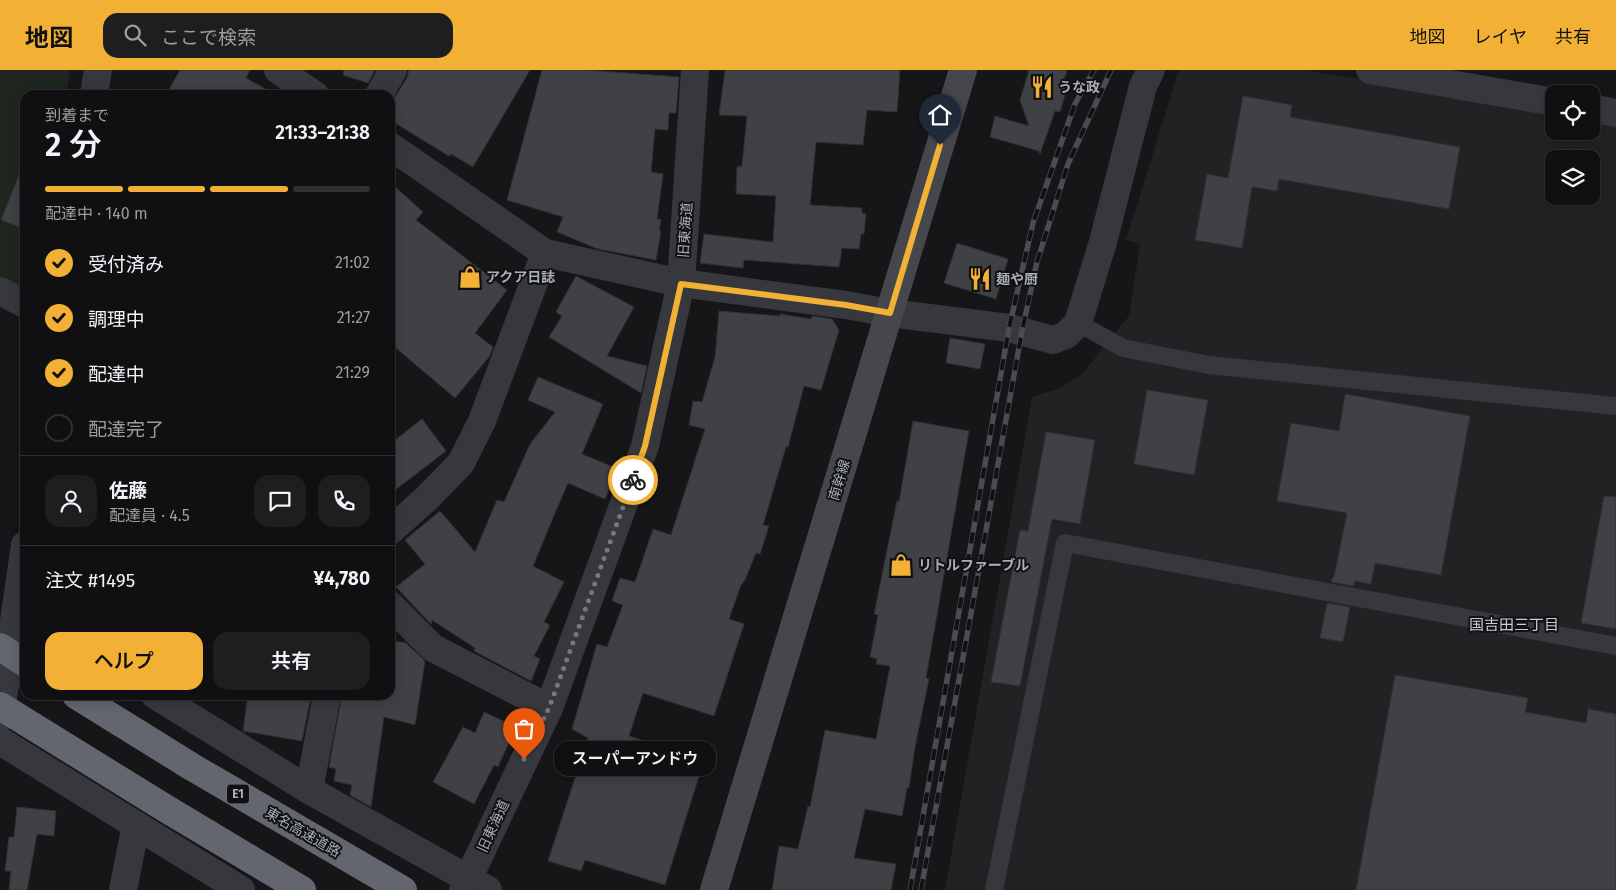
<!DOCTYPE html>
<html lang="ja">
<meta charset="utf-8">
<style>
body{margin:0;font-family:"Fira Sans","Noto Sans JP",sans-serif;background:#1e1e20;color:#f1f3f6;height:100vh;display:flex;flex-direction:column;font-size:19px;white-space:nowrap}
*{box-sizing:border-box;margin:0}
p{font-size:16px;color:#9c9d9f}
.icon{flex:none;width:28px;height:28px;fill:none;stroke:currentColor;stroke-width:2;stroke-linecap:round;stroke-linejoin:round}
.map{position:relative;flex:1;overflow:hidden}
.drawer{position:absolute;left:20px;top:20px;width:375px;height:610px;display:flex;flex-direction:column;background:#101012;border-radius:15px;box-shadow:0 2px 12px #0003,0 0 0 1px #303032}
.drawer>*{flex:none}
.controls{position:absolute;left:1545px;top:15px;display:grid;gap:10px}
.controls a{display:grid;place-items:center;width:55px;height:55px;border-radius:10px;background:#101012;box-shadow:0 2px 12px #0003,0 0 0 1px #303032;font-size:25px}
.pin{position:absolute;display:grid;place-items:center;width:42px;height:42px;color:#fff;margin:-51px -21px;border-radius:50% 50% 50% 0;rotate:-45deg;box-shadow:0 0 5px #0007}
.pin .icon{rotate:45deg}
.courier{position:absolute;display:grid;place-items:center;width:50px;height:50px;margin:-25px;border:4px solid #f2b134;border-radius:50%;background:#fff;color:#222;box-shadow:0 1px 6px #0007}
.bubble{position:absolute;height:35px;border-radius:15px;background:#101012;box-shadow:0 2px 12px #0003,0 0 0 1px #303032;font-size:16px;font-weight:600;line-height:35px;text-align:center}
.overview em{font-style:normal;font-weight:600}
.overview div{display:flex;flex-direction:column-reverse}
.overview{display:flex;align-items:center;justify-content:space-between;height:85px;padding:0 25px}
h1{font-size:32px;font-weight:600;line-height:38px}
.bar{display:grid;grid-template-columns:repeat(4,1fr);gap:8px 5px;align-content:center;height:60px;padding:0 25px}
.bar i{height:6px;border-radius:4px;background:#303032}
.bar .current{background:#f2b134}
.bar p{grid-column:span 4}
.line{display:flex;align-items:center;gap:12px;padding:0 25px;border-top:1px solid #303032}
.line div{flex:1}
.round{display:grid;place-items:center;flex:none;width:52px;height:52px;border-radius:15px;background:#1e1e20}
ol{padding:0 25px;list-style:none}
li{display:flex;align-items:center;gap:15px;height:55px}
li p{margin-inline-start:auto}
li .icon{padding:5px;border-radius:50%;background:#f2b134;color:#111;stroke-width:4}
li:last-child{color:#9c9d9f}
li i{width:28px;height:28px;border:2px solid #303032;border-radius:50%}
.action{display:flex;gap:10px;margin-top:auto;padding:10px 25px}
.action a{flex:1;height:58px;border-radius:15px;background:#f2b134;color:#111;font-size:20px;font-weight:600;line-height:58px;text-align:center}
.action a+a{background:#1e1e20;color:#f1f3f6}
header{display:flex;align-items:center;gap:30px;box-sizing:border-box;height:70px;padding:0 25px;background:#f2b134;color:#111}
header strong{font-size:24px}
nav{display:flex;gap:28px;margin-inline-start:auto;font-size:18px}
.search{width:350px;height:45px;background:#1e1e20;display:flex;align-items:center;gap:12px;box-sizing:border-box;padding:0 18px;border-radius:15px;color:#9c9d9f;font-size:19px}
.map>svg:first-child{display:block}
.built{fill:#222225;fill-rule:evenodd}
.green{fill:#1e261f}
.building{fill:#404145;stroke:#303034}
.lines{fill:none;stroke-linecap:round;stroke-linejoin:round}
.service{stroke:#37383d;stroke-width:18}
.minor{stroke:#37383d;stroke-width:28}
.tertiary{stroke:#37383d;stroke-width:28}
.secondary{stroke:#45474d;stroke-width:28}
.motorway{stroke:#63666e;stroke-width:28}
.rail-casing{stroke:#4a4c52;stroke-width:5.5}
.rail{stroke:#111113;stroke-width:4;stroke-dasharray:11;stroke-linecap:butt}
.motorway-bridge{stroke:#63666e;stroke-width:28}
.done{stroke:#757880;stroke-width:5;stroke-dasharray:0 9}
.route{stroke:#f2b134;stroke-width:6}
.labels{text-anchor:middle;stroke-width:4;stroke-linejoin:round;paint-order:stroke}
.shield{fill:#111113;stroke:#7b7e86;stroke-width:1}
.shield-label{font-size:12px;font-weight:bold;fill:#a8adb8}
.poi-label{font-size:14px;font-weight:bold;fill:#a8adb8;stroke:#111113;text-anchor:start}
.street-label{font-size:14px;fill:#a8adb8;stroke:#111113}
.neighbourhood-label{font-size:15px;fill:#c9ccd4;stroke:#111113}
</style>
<header>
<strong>地図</strong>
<div class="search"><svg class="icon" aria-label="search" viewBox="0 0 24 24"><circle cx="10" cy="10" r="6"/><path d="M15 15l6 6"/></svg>ここで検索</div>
<nav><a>地図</a><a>レイヤ</a><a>共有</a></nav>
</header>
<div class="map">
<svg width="1616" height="820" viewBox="0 0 1616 820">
<rect width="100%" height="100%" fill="#161618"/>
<!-- built -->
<path class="built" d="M1179 0H1304L1554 42V61H1591V48L1616 53V820H945L1032 327 1060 318 1083 303 1129 246 1140 174 1126 170ZM1554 89H1591V126H1554Z"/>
<!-- green -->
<path class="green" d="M0 0H70L66 25H25V219L0 209Z"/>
<!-- building -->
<g class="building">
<path d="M180 0H250L246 8 276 25H166Z"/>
<path d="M344 0H375L368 13 343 5Z"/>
<path d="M409 0H530L473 97 451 84 449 86 390 50V35L407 8Z"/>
<path d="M542 0H587L679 7 676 43H669L668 60 655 59 651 102 663 104 657 149 661 150 659 161H661L656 190 598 179 557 162 563 147 507 130Z"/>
<path d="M725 0H900L897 42 867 40 863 75 816 72 810 135 862 138V143L866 144 864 164H861L859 179 842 178 839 197 744 190 743 198 700 193 704 164 773 172 776 126 736 124 737 97 742 96 747 46 719 45Z"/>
<path d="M1029 0H1067L1062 16 1067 18 1060 42 1055 41 1040 84 1039 81 990 67 995 46 1029 56 1020 30Z"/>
<path d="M1243 26 1292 35 1290 47 1460 77 1449 139 1279 109 1277 121 1252 117 1242 178 1195 170 1207 104 1228 108Z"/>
<path d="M24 92H25V159L1 150Z"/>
<path d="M390 112 423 142 416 150 507 220 475 263 493 277 489 287 455 328 390 273Z"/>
<path d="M957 173 1008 189 996 229 944 213Z"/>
<path d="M576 206 634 237 607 286 647 296 641 323 549 267 562 246 556 242Z"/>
<path d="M719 241 780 246V244L811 249 812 246 832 249 839 260 821 320 804 316 788 377H786L763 455 769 456 760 484 756 483 745 510 741 515 729 549 744 554 714 646 643 623 629 666 704 690 665 815 585 790 581 801 548 791 588 668 572 659 597 574 607 577 623 535 612 531 620 508 635 512 653 459 671 465 705 359 689 355 693 331 702 332 715 287Z"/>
<path d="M950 268 985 274 980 299 946 293Z"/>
<path d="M538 307 603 334 582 384 618 399 605 429 568 413 552 450 533 496 564 512 544 552 550 555 534 586 540 589 531 611 474 581 475 578 432 550 431 554 396 517 425 494 405 470 440 441 475 482 497 430 504 432 530 374 555 342 528 330Z"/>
<path d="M1147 320 1208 330 1194 405 1134 394Z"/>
<path d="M1345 324 1470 346 1441 505 1375 493 1371 514 1355 511 1354 516 1331 512 1333 507H1334L1347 443 1277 431 1291 353 1339 361Z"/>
<path d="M422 349 446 381 390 424V374Z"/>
<path d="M913 351 969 361 926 608 929 609 915 677 909 718H907L902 746 865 739 854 788 896 794 891 820H772L779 776 798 779 808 736 810 737 825 660 876 669 890 596 876 594 877 589 870 587 878 545 874 544 897 431 899 432Z"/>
<path d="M1046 362 1095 370 1080 454 1052 449 1020 616 991 612 1020 460 1028 461Z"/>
<path d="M1604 426 1616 427V559L1581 553Z"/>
<path d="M1327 533 1350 537 1343 572 1320 568Z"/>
<path d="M390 570 406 573 425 591 415 655 384 647 371 737 350 725 352 715 334 711 336 699 329 697 342 625H390Z"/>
<path d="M1395 605 1528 628 1525 642 1586 653 1588 639 1616 644V820H1356Z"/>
<path d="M248 625H311L302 671 243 661Z"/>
<path d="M484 642 516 657 498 697 494 695 474 734 433 712 463 657 475 663Z"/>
<path d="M17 737 56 741 54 766 37 764 27 820H9L11 801H5L9 767H14Z"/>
</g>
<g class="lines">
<!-- service -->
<g class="service">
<path d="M1078 253 1123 278 1209 295 1616 336"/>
<path d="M994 820 1065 473 1616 576"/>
</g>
<!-- minor -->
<g class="minor">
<path d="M1370 0 1554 32"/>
<path d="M379 25 393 0"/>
<path d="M1591 38 1616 43"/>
<path d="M0 221 25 234"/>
<path d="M390 461 427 428 461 393 482 351 545 183"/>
<path d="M390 535 433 578 549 638"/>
<path d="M155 625 309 720 488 820"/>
<path d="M0 671 241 820"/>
<path d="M309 720 327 625"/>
<path d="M123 820 136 755"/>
<path d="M463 820 549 638 645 376 681 213 695 0"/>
</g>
<!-- tertiary -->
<g class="tertiary">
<path d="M278 0 315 25"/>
<path d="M94 25 98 0"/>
<path d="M390 76 545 183 681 213 846 235 890 243 1009 258 1053 270 1066 265 1078 253 1103 172 1143 16 1151 0"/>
<path d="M0 648 25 475"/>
</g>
<!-- secondary -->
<path class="secondary" d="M714 820 963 0"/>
<!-- motorway -->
<path class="motorway" d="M76 625 192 697 403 820"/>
<defs>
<g id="rail">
<path d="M910 820 1009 258 1033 153 1075 34 1094 0"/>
<path d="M921 820 1022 261 1037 192 1068 94 1111 0"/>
</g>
</defs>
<!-- rail casing -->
<use href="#rail" class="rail-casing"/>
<!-- rail -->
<use href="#rail" class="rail"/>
<!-- motorway-bridge -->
<g class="motorway-bridge">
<path d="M0 577 25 593"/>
<path d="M0 636 165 738 302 820"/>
</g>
</g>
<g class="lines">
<!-- done -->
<path class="done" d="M524 689 549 638 633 410"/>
<!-- route -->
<path class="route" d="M633 410 645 376 681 214 846 235 890 243 940 75"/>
</g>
<!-- icons -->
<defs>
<symbol id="restaurant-bare" viewBox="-9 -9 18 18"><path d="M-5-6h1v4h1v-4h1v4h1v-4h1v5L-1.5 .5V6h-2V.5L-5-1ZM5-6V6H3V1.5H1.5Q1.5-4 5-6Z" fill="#f2b134" stroke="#111113" stroke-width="2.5" paint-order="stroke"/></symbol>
<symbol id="shop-bare" viewBox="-9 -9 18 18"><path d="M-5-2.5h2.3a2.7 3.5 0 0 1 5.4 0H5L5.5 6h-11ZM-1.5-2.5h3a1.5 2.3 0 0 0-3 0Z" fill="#f2b134" stroke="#111113" stroke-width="2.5" paint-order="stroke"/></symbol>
</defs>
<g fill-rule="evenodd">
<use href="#restaurant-bare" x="1026" y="1" width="32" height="32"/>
<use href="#shop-bare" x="454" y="191" width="32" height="32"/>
<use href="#restaurant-bare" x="964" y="193" width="32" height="32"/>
<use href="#shop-bare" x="885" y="479" width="32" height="32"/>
</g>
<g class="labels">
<!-- shield labels -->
<rect class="shield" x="227" y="714.5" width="22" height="19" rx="4"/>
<g class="shield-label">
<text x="238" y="728">E1</text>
</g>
<!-- poi labels -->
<g class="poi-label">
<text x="1058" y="22">うな政</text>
<text x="486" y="212">アクア日誌</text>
<text x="996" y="214">麺や厨</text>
<text x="918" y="500">リトルファーブル</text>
</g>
<!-- street labels -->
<g class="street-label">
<text transform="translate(685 160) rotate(-86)" y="5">旧東海道</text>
<text transform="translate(839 410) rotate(-73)" y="5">南幹線</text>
<text transform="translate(493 756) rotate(-65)" y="5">旧東海道</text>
<text transform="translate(303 762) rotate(30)" y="5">東名高速道路</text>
</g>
<!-- neighbourhood labels -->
<g class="neighbourhood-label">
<text x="1514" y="560">国吉田三丁目</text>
</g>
</g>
</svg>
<div class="controls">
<a><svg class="icon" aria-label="locate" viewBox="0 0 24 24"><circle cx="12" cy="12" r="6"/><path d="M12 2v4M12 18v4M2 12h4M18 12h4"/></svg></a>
<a><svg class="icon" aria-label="layers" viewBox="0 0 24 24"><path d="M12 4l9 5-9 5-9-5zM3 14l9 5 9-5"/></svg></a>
</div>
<div class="pin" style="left:524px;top:689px;background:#ea580c"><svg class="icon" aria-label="bag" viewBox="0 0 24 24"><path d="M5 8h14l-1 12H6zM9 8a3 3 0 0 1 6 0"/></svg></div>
<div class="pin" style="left:940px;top:75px;background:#1f2937"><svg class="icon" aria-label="home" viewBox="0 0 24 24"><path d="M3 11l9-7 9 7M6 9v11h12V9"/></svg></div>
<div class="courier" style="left:633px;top:410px"><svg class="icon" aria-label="bike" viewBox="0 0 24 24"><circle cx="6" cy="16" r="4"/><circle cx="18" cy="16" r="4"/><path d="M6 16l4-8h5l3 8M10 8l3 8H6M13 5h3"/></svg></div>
<div class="bubble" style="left:554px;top:671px;width:162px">スーパーアンドウ</div>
<section class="drawer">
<div class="overview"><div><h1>2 分</h1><p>到着まで</p></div><em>21:33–21:38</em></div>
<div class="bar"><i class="current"></i><i class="current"></i><i class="current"></i><i></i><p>配達中 · 140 m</p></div>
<ol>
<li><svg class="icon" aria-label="check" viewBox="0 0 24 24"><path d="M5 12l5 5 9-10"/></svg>受付済み<p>21:02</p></li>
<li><svg class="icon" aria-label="check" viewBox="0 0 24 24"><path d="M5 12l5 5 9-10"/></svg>調理中<p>21:27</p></li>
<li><svg class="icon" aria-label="check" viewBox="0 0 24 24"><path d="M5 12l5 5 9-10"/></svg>配達中<p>21:29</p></li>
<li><i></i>配達完了</li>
</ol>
<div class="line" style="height:90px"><a class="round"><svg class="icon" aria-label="person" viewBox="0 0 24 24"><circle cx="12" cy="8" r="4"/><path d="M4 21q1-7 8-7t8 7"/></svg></a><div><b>佐藤</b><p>配達員 · 4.5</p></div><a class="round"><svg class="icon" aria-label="chat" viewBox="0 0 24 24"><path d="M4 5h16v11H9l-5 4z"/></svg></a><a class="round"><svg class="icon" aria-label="phone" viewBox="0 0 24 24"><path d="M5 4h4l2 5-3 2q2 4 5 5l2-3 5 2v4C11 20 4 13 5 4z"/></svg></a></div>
<div class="line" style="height:65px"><div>注文 #1495</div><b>¥4,780</b></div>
<div class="action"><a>ヘルプ</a><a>共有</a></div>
</section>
</div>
